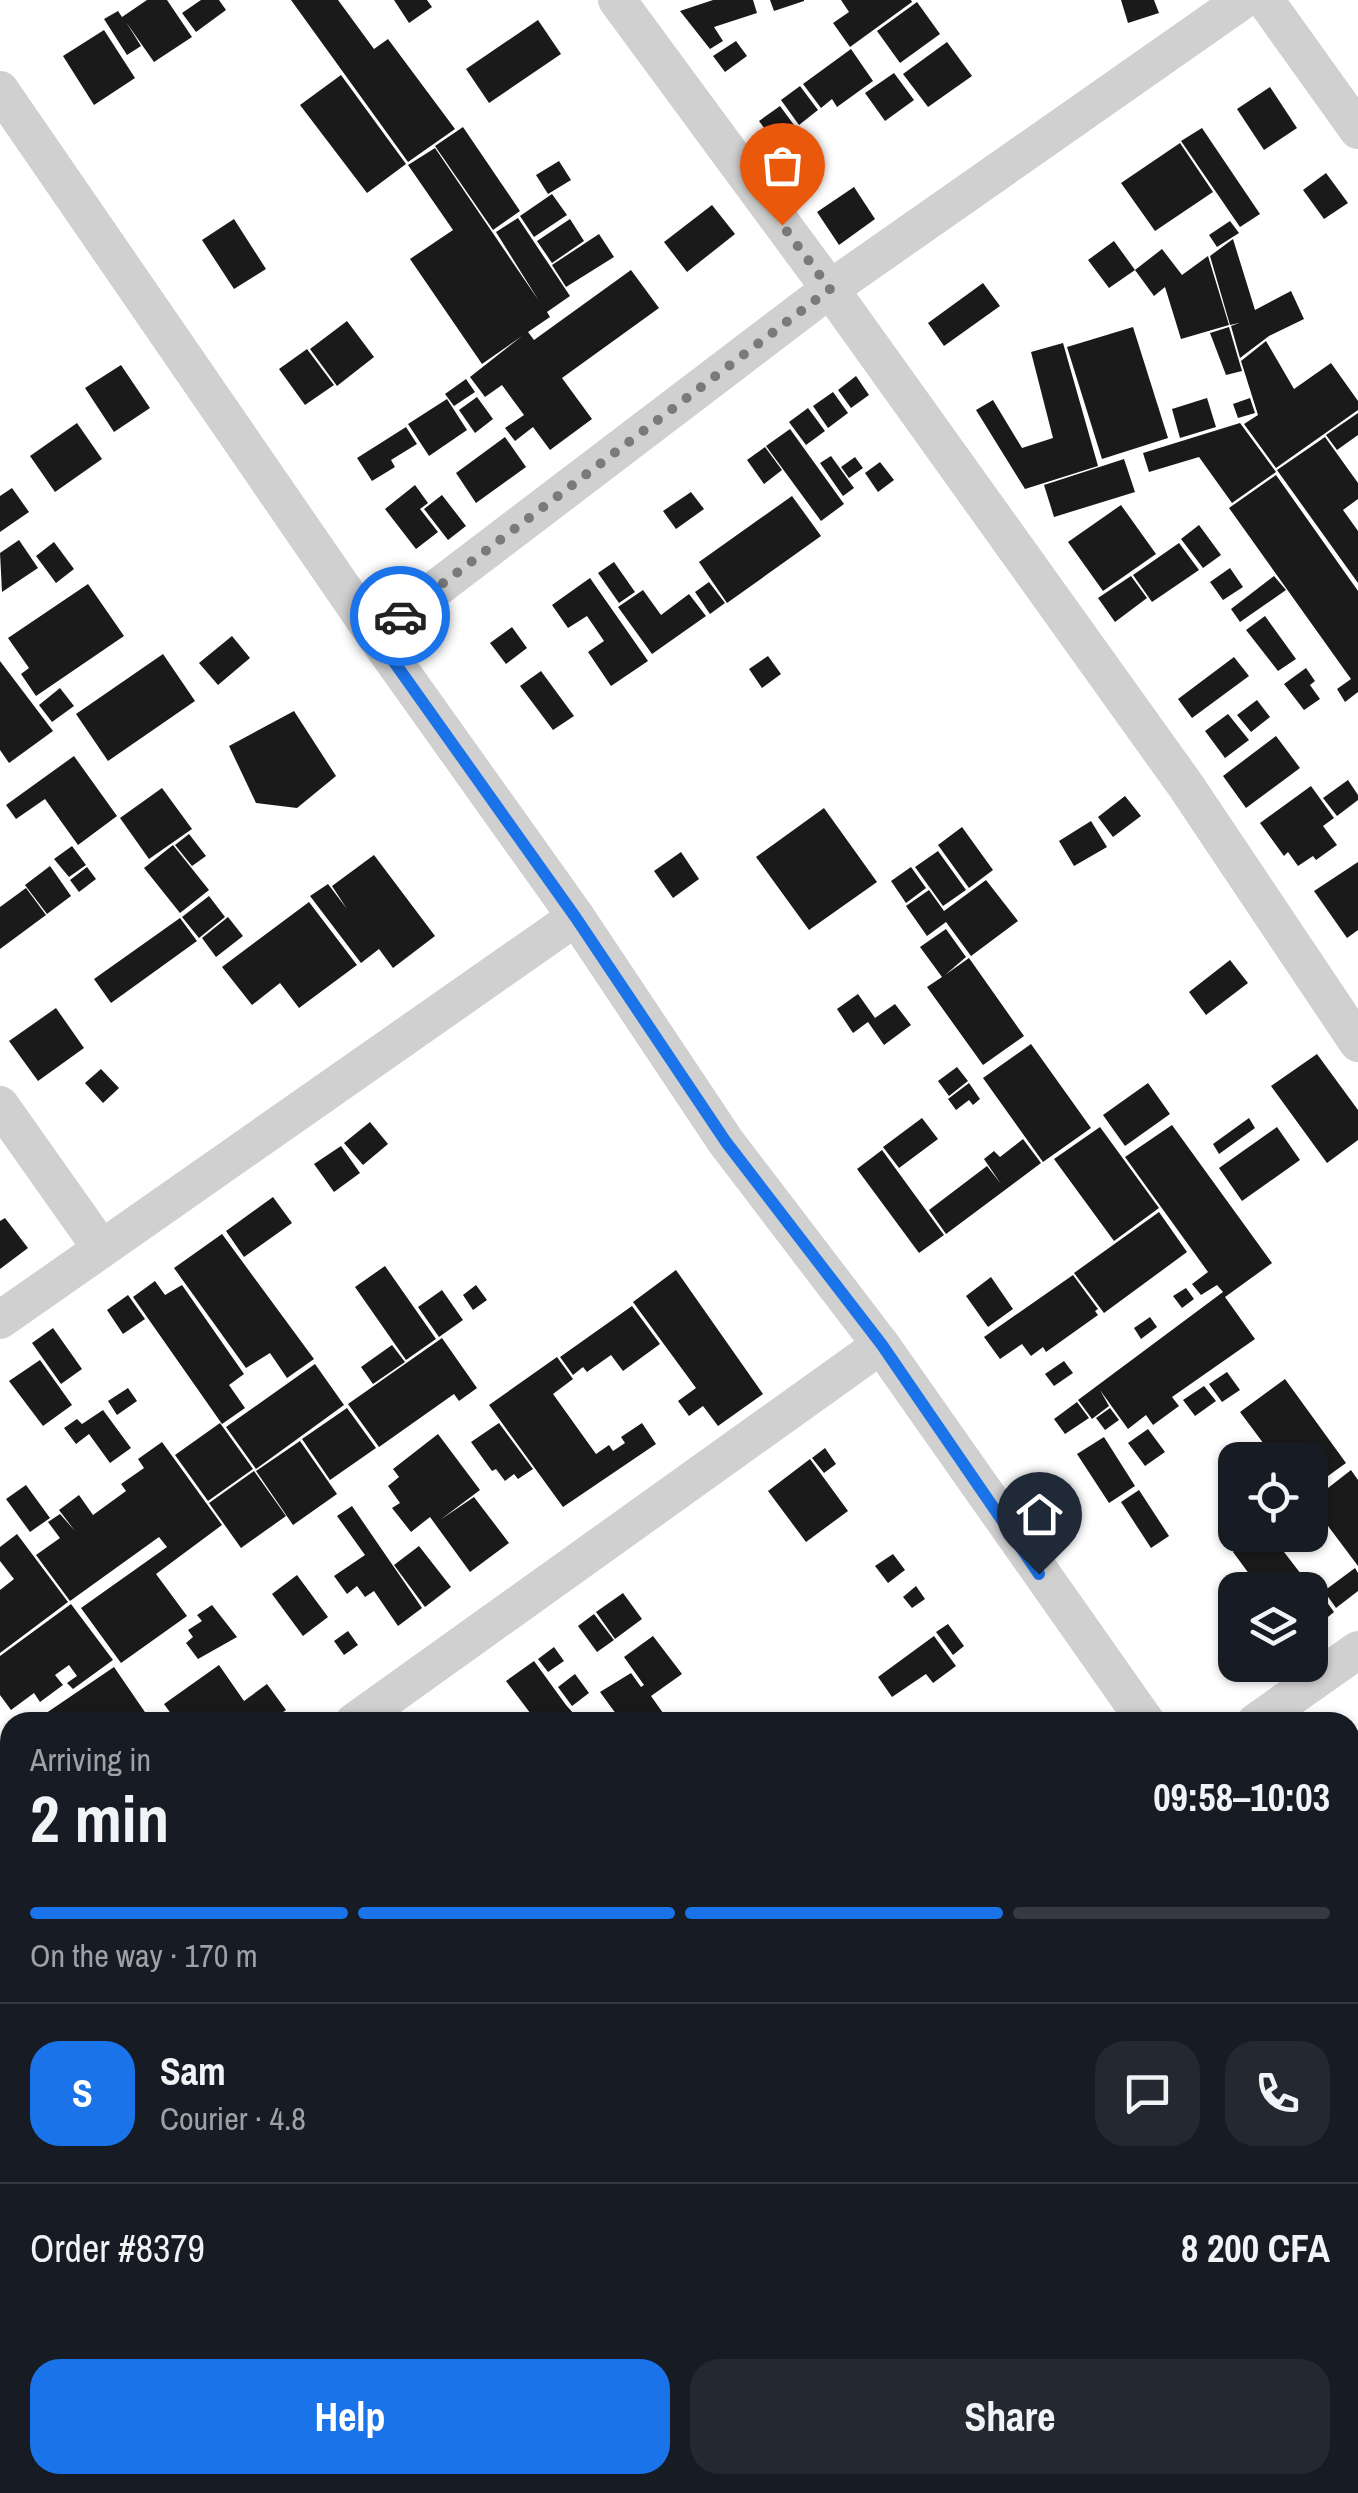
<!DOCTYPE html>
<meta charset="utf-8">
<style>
body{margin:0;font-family:"Archivo Narrow",sans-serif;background:#242831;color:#f1f3f6;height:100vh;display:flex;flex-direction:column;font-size:38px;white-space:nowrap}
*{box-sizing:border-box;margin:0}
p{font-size:32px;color:#9ea1a6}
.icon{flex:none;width:55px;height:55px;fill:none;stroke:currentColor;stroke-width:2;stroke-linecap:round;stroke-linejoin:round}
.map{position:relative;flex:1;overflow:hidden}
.drawer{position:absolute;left:0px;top:1712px;width:1360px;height:782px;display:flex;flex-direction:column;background:#171b24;border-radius:30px 30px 0 0;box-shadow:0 2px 8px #0004}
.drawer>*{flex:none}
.fabs{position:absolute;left:1218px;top:1442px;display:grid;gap:20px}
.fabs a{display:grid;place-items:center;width:110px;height:110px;border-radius:20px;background:#171b24;box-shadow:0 2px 8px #0004;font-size:50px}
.pin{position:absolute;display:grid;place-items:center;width:85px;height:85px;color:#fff;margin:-102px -42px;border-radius:50% 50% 50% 0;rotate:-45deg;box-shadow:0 0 10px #0007}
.pin .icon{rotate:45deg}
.courier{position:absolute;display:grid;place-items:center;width:100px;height:100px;margin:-50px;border:8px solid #1a73e8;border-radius:50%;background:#fff;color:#222;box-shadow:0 2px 12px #0007}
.overview em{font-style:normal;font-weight:700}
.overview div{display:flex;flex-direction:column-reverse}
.overview{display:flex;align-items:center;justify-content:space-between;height:170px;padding:0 30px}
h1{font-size:65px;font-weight:700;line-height:75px}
.bar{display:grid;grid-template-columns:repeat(4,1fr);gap:15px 10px;align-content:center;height:120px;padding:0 30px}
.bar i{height:12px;border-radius:8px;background:#363941}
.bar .on{background:#1a73e8}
.bar p{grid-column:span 4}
.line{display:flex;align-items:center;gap:25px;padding:0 30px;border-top:2px solid #363941}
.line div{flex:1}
.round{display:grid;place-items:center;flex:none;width:105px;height:105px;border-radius:30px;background:#242831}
.cta{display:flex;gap:20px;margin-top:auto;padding:20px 30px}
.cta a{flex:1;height:115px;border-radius:30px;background:#1a73e8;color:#fff;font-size:40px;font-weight:700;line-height:115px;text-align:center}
.cta a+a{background:#242831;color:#f1f3f6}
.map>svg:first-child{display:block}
.building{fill:#1a1a1a}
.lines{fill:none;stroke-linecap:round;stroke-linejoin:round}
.minor{stroke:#d0d0d0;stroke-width:38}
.done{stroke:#7a7a7a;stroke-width:10;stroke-dasharray:0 18}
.route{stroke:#1a73e8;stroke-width:12}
</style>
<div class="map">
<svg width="1358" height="2493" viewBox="0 0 1358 2493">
<rect width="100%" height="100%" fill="#fff"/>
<!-- building -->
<g class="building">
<path d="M147 0H167L192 37 154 62 126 22 141 46 127 55 104 19 118 11 122 17Z"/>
<path d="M201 0H219L226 10 196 32 182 13Z"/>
<path d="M291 0H338L374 49 388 39 455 129 408 162Z"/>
<path d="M394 0H427L432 7 409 23Z"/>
<path d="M713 0H753L757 13 714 27 723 41 710 49 680 11Z"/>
<path d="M770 0H804V1L774 11Z"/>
<path d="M841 0H911L912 2 850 47 833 23 849 12Z"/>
<path d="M1121 0H1154L1159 13 1128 23Z"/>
<path d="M917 2 940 34 900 63 877 31Z"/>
<path d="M538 20 561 54 489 103 466 69Z"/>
<path d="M104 30 135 78 94 105 63 56Z"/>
<path d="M736 41 747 56 725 72 713 56Z"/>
<path d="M947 42 972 76 928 107 903 74Z"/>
<path d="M851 49 873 81 837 107 832 99 821 108 803 84Z"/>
<path d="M894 73 914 100 885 121 865 93Z"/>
<path d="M341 75 406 164 367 193 300 105Z"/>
<path d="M800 86 818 110 799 125 781 100Z"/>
<path d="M1270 87 1297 128 1264 150 1237 109Z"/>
<path d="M780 106 794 125 773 140 759 121Z"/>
<path d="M463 127 520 211 493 230 435 146Z"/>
<path d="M1202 128 1260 214 1240 227 1181 141Z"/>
<path d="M1180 143 1213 192 1155 231 1121 183Z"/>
<path d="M435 148 539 301 496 232 518 218 570 296 547 312 550 317 528 332 534 340 631 270 659 308 562 378 592 419 550 450 533 427 515 441 505 428 524 415 502 385 485 397 470 377 522 336 482 364 410 259 453 230 408 165Z"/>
<path d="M559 161 571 180 548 194 536 175Z"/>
<path d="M1326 173 1348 203 1324 219 1303 190Z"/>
<path d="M854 187 875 219 839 245 817 212Z"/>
<path d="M552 194 567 215 534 237 520 216Z"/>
<path d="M712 205 735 234 687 272 664 242Z"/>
<path d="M234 219 266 269 234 289 202 240Z"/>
<path d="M570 219 584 241 552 263 537 241Z"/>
<path d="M1230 221 1239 233 1217 247 1209 235Z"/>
<path d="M599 234 614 257 566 287 552 265Z"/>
<path d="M1233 239 1255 310 1291 291 1304 319 1269 336 1240 358 1231 326 1239 323 1230 325 1210 256Z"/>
<path d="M1114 241 1135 270 1109 288 1088 260Z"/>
<path d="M1162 249 1182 275 1208 256 1229 325 1181 339 1165 287 1154 296 1135 270Z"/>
<path d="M983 283 1000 306 944 346 928 323Z"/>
<path d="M347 321 374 357 337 386 310 349Z"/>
<path d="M1133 327 1168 438 1102 459 1067 347Z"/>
<path d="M1229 327 1242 371 1226 375 1210 333Z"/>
<path d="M1266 341 1294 389 1331 363 1358 401V410L1276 468 1244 424 1258 415 1241 361Z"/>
<path d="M1063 343 1098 466 1025 489 976 410 993 400 1022 448 1053 438 1031 352Z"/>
<path d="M307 349 334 385 305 405 279 369Z"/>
<path d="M121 365 150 408 114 432 85 388Z"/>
<path d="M856 376 869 395 851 408 838 390Z"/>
<path d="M466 379 475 392 454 406 445 394Z"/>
<path d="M833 392 848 413 828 428 813 406Z"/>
<path d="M477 397 493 419 475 433 459 410Z"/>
<path d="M1207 398 1216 427 1180 438 1172 409Z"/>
<path d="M1250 398 1255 413 1238 418 1233 404Z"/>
<path d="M447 399 467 430 429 456 408 424Z"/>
<path d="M808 408 825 431 806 445 789 422Z"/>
<path d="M1358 413V435L1337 450 1326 435Z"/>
<path d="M77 423 102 459 55 492 30 456Z"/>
<path d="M1240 423 1276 472 1232 503 1199 457 1149 472 1143 453Z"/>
<path d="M406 427 417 444 391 460 395 467 372 481 357 458Z"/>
<path d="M790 429 844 504 821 521 766 446Z"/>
<path d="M505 437 526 467 476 503 456 473Z"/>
<path d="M1325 437 1358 483V499L1343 510 1358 531V583L1277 470Z"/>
<path d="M765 447 782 470 764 484 747 460Z"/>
<path d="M831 456 854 488 843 496 820 463Z"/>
<path d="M855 457 863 468 849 478 841 467Z"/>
<path d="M1124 459 1135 492 1054 517 1044 485Z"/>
<path d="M880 462 894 480 878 492 865 473Z"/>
<path d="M1276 475 1358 591V692L1345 702 1337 689 1351 679 1229 508Z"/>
<path d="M415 485 428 503 420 509 438 532 416 549 385 509Z"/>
<path d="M12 488 29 512 0 532V496Z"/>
<path d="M691 492 704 509 676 529 663 511Z"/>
<path d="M442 495 466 526 448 540 424 509Z"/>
<path d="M792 496 821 536 727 603 699 562Z"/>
<path d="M1121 505 1156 554 1103 591 1068 542Z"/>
<path d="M1199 525 1221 555 1203 568 1181 539Z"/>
<path d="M19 540 38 568 2 592 0 553Z"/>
<path d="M54 542 74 569 56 583 36 556Z"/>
<path d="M1179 543 1199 570 1152 602 1133 575Z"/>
<path d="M614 562 635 592 619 603 598 573Z"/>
<path d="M1230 568 1243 587 1223 600 1210 582Z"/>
<path d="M1131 576 1147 598 1115 622 1098 598Z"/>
<path d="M1274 576 1286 590 1240 622 1231 609Z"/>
<path d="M590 578 648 661 611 686 588 652 604 641 587 616 568 628 552 605Z"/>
<path d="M709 582 725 603 710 614 695 592Z"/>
<path d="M88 584 124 636 36 696 21 674 29 668 8 638Z"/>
<path d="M643 590 661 615 689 594 706 616 652 654 618 607Z"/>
<path d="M1265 616 1296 659 1278 671 1246 630Z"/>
<path d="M512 627 527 648 506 664 490 643Z"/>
<path d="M232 636 250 658 218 685 199 663Z"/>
<path d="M163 654 195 701 108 761 76 714Z"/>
<path d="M768 656 781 674 762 688 749 669Z"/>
<path d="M1234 657 1249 676 1192 718 1178 699Z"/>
<path d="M0 661 53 731 9 763 0 750Z"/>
<path d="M1306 668 1315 681 1310 685 1320 699 1304 710 1284 684Z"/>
<path d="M541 671 574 716 553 730 520 686Z"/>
<path d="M60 688 74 706 52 722 39 705Z"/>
<path d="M1257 700 1270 717 1251 732 1237 715Z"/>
<path d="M294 711 336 776 297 808 256 803 229 746Z"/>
<path d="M1228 714 1249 740 1225 758 1205 731Z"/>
<path d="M1276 736 1300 768 1246 808 1223 776Z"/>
<path d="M74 756 117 816 78 845 45 799 16 819 6 805Z"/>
<path d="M1348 780 1358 795V800L1337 816 1323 798Z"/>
<path d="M1311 786 1334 818 1323 826 1337 845 1316 860 1313 856 1298 866 1288 852 1284 856 1260 823Z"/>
<path d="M162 788 192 829 149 859 120 818Z"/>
<path d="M1125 796 1141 816 1113 837 1098 817Z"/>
<path d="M824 808 877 882 809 930 756 857Z"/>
<path d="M1091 821 1107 847 1074 866 1059 841Z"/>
<path d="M962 827 993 870 969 888 938 845Z"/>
<path d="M189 834 206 856 192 866 175 845Z"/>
<path d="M173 845 209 890 180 913 144 868Z"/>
<path d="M72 846 86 865 69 877 54 859Z"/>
<path d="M938 851 966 890 943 906 915 867Z"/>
<path d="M681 852 699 879 673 898 654 871Z"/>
<path d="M374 855 435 936 393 968 379 949 361 963 310 896 328 884 347 909 332 886Z"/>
<path d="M1358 862V930L1347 938 1314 891Z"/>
<path d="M50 866 71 896 47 914 25 885Z"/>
<path d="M87 867 96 879 79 892 70 880Z"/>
<path d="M911 867 926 888 906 903 891 881Z"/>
<path d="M986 880 1018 921 971 956 946 922 927 936 906 906 929 890 944 911Z"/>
<path d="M26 888 46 915 0 949V907Z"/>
<path d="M209 896 225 917 199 938 182 917Z"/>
<path d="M309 902 357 965 299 1008 280 983 252 1005 222 967Z"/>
<path d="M228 917 243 936 216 957 202 938Z"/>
<path d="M180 918 197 941 111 1003 94 979Z"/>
<path d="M946 929 966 957 945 975 969 958 1024 1036 983 1065 927 987 942 977 920 947Z"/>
<path d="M1230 960 1248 983 1206 1015 1189 992Z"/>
<path d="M858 994 875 1018 895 1004 911 1025 884 1045 868 1022 853 1033 837 1009Z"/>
<path d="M56 1008 84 1048 38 1081 9 1041Z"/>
<path d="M1031 1044 1091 1128 1043 1162 983 1078Z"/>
<path d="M1317 1054 1358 1110V1140L1327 1163 1271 1086Z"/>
<path d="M957 1067 968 1081 949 1096 938 1081Z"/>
<path d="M101 1069 119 1088 103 1103 85 1083Z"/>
<path d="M969 1083 980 1099 973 1105 969 1100 956 1110 948 1099Z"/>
<path d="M1148 1083 1170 1114 1125 1146 1103 1115Z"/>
<path d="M922 1118 938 1139 899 1168 883 1147Z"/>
<path d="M1249 1118 1255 1128 1219 1154 1213 1144Z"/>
<path d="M370 1122 388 1144 363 1165 344 1143Z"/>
<path d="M1172 1125 1272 1263 1225 1297 1255 1339 1172 1397 1179 1406 1153 1425 1146 1415 1128 1429 1100 1390 1109 1406 1092 1419 1078 1400 1223 1292 1217 1285 1201 1295 1192 1284 1208 1272 1125 1157Z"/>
<path d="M1100 1127 1159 1208 1114 1241 1054 1159Z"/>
<path d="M1277 1127 1300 1160 1242 1201 1219 1168Z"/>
<path d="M1023 1139 1041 1163 946 1234 929 1210 987 1166 1001 1184 984 1159 994 1151 1000 1157Z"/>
<path d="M341 1146 360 1173 334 1192 314 1164Z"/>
<path d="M882 1150 944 1235 919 1253 857 1169Z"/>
<path d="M273 1197 292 1223 244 1257 226 1231Z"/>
<path d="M1159 1212 1187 1252 1104 1313 1074 1273Z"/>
<path d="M5 1218 28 1248 0 1269V1221Z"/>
<path d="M222 1234 314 1359 287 1378 270 1353 246 1368 174 1268Z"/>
<path d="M385 1266 436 1339 406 1360 355 1287Z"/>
<path d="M676 1270 763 1394 718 1426 703 1406 689 1416 678 1401 696 1388 633 1302Z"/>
<path d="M1073 1275 1098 1309 1095 1311 1098 1315 1046 1352 1043 1347 1031 1356 1022 1344 1000 1359 984 1337Z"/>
<path d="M991 1277 1013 1309 988 1327 966 1296Z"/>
<path d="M155 1281 165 1295 182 1285 244 1374 229 1385 245 1408 222 1424 133 1297Z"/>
<path d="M476 1285 487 1300 473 1310 463 1295Z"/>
<path d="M1186 1288 1194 1299 1182 1308 1173 1296Z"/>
<path d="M442 1290 463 1320 439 1337 418 1307Z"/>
<path d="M128 1295 145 1319 123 1334 107 1310Z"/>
<path d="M632 1306 660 1344 623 1371 611 1355 587 1372 583 1367 573 1375 560 1357Z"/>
<path d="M1150 1317 1157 1327 1141 1339 1134 1328Z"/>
<path d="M53 1328 82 1369 61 1384 32 1343Z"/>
<path d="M442 1338 477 1388 459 1401 454 1394 379 1447 348 1404Z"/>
<path d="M392 1345 405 1362 373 1384 361 1367Z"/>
<path d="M557 1357 573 1379 553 1394 596 1454 609 1445 613 1451 625 1443 621 1437 642 1423 656 1444 563 1507 489 1405Z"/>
<path d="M40 1360 72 1405 43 1426 9 1381Z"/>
<path d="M1064 1361 1073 1373 1054 1386 1045 1374Z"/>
<path d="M315 1364 344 1405 256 1469 226 1427Z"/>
<path d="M1227 1372 1240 1390 1222 1402 1209 1384Z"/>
<path d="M1285 1379 1346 1463 1310 1489V1460H1276L1240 1412Z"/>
<path d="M1204 1386 1216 1401 1195 1416 1183 1400Z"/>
<path d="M128 1388 137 1401 117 1415 108 1401Z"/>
<path d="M1077 1402 1089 1418 1065 1434 1054 1419Z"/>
<path d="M347 1408 376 1448 330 1480 302 1439Z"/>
<path d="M1110 1408 1119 1420 1105 1430 1096 1418Z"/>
<path d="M103 1410 131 1448 110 1463 89 1434 76 1444 64 1428 77 1419 82 1424Z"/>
<path d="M220 1423 253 1469 208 1501 175 1455Z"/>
<path d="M499 1423 533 1469 518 1479 514 1474 505 1481 496 1469 492 1471 471 1442Z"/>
<path d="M1148 1429 1165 1452 1145 1466 1128 1443Z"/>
<path d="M438 1434 480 1490 440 1520 474 1497 509 1543 470 1572 430 1517 411 1532 392 1508 400 1503 388 1486 399 1477 393 1469Z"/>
<path d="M1104 1437 1135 1486 1109 1503 1077 1454Z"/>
<path d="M300 1441 337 1494 293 1525 256 1471Z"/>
<path d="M162 1442 222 1525 156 1574 187 1616 121 1663 81 1608 167 1547 159 1537 70 1601 36 1555 60 1538 48 1522 60 1514 75 1531 59 1510 79 1495 93 1515 126 1491 121 1484 144 1468 138 1459Z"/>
<path d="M825 1448 836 1464 824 1473 812 1458Z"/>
<path d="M810 1459 848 1511 806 1542 768 1491Z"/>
<path d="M1351 1470 1358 1480V1566L1310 1502Z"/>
<path d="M254 1471 286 1516 241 1548 209 1503Z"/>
<path d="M26 1485 50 1518 30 1532 6 1499Z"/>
<path d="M1139 1490 1169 1536 1151 1548 1121 1502Z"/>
<path d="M352 1506 422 1608 398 1626 374 1591 365 1597 357 1586 347 1594 334 1576 365 1555 337 1516Z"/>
<path d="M17 1534 68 1602 0 1653V1590L14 1579 0 1561V1547Z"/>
<path d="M1256 1535H1271L1304 1578 1298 1582 1304 1590H1276L1271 1583 1261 1590 1233 1552Z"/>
<path d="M419 1546 451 1587 425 1607 394 1565Z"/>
<path d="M893 1554 905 1570 888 1583 875 1566Z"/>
<path d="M1355 1568 1358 1573V1591L1336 1608 1324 1591Z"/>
<path d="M297 1575 328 1617 303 1636 272 1594Z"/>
<path d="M916 1586 925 1599 912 1608 903 1597Z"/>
<path d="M623 1593 642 1619 615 1639 596 1612Z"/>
<path d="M1326 1601 1334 1612 1323 1621 1314 1609Z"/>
<path d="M71 1604 113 1660 73 1689 67 1683 77 1676 69 1665 55 1675 63 1685 40 1702 34 1693 11 1710 0 1695V1656Z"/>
<path d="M212 1605 237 1637 198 1659 186 1643 193 1637 188 1630 202 1621 197 1615Z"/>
<path d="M594 1614 614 1640 597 1652 578 1626Z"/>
<path d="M948 1624 964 1646 953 1655 936 1632Z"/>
<path d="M348 1631 358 1645 344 1655 334 1641Z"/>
<path d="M653 1636 682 1674 651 1696 663 1713 650 1722H622L600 1692 631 1673 641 1687 644 1685 624 1657Z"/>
<path d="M934 1636 956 1666 933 1683 926 1674 892 1697 878 1677Z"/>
<path d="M554 1647 564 1661 548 1672 538 1659Z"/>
<path d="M534 1661 566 1705 581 1722H542L549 1716 537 1722 506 1681Z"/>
<path d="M219 1665 244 1701 267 1684 286 1710 269 1722H177L164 1704Z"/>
<path d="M114 1667 149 1718 143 1722H93L91 1720 87 1722H33Z"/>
<path d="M575 1674 589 1693 572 1706 558 1687Z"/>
<path d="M1350 1791 1358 1802V1849L1350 1837Z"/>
<path d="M1350 2205 1358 2217V2251L1350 2257Z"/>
<path d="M10 2233V2301L0 2309V2240Z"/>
<path d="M10 2305V2341L0 2348V2312Z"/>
<path d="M1356 2474 1358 2493H1304L1298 2485H1335L1338 2488 1350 2485V2479Z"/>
<path d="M376 2485H416L398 2493H380Z"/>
<path d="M619 2485H668L657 2493H625Z"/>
<path d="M1231 2485H1295L1298 2489 1293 2493H1237Z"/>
</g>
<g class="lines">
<!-- minor -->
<g class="minor">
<path d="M617 0 830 289 1186 786 1358 1043"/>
<path d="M1265 0 1358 130"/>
<path d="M0 90 375 635 576 917 726 1142 881 1345 1146 1722"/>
<path d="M375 635 830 289 1243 0"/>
<path d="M0 1105 101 1248"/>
<path d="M0 1320 576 917"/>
<path d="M354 1722 881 1345"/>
<path d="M1256 1722 1358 1650"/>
<path d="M0 1979 10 1971"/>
<path d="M1350 2060 1358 2071"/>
<path d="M309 2485 315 2493"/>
<path d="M947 2485 953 2493"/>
<path d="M211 2493 222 2485"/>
<path d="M749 2493 756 2485"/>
</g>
</g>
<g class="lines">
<!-- done -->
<path class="done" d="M400 616 830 289 782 225"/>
<!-- route -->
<path class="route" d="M400 616 375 635 576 918 726 1142 882 1345 1039 1574"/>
</g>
</svg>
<div class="fabs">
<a><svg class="icon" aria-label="locate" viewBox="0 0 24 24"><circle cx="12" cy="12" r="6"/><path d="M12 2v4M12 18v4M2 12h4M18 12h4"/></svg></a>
<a><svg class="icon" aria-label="layers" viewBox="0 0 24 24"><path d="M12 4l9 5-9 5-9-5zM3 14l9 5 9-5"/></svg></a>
</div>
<div class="pin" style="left:782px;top:225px;background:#ea580c"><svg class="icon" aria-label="bag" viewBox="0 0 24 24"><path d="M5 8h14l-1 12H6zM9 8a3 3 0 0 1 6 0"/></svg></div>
<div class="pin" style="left:1039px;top:1574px;background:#1f2937"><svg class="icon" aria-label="home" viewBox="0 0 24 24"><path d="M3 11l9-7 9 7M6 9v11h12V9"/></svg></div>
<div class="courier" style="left:400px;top:616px"><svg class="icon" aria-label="car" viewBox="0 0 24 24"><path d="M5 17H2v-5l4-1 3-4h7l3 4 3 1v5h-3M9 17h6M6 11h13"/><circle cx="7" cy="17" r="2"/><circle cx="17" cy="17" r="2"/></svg></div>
<section class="drawer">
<div class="overview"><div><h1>2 min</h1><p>Arriving in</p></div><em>09:58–10:03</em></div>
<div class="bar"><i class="on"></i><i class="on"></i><i class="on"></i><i></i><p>On the way · 170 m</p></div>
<div class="line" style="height:180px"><b class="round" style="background:#1a73e8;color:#fff">S</b><div><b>Sam</b><p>Courier · 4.8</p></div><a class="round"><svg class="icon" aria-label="chat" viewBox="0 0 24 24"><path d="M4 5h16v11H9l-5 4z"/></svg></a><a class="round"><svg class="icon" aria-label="phone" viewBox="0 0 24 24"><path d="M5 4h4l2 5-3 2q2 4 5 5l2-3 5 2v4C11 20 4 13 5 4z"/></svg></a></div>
<div class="line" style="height:130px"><div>Order #8379</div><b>8 200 CFA</b></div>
<div class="cta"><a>Help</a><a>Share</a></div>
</section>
</div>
